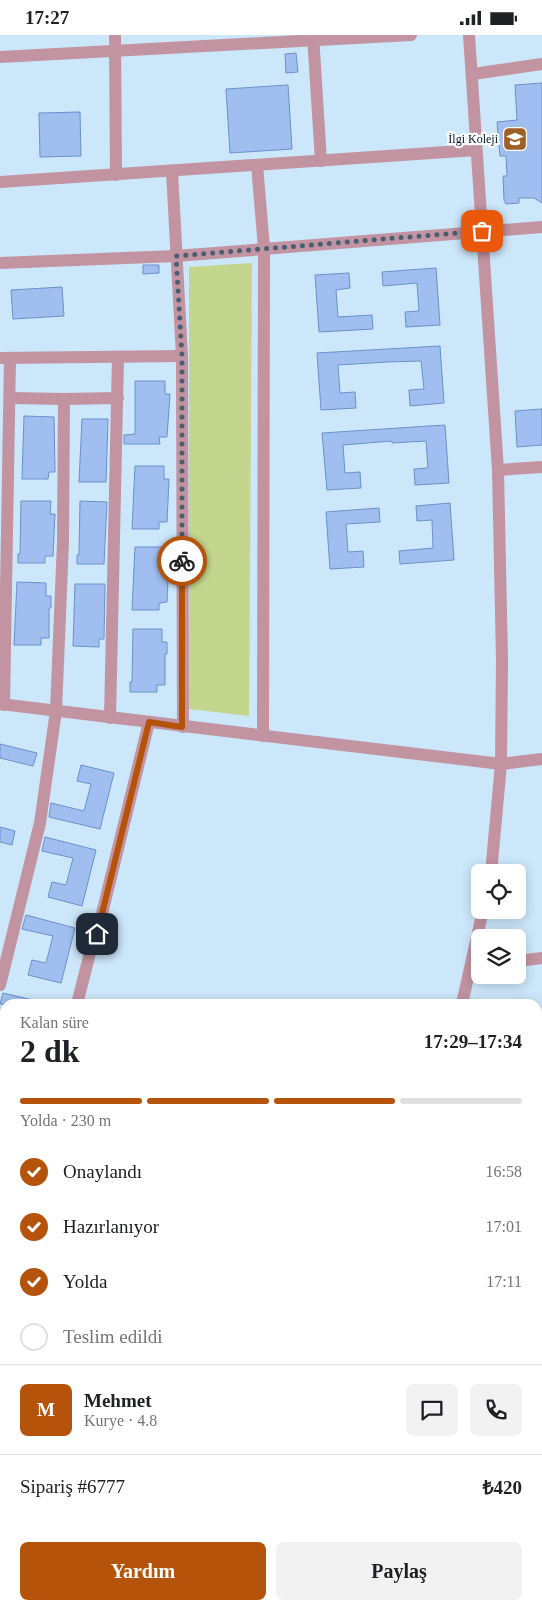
<!DOCTYPE html>
<html lang="tr">
<meta charset="utf-8">
<style>
body{margin:0;font-family:"Times New Roman",serif;background:#f2f2f2;color:#202124;height:100vh;display:flex;flex-direction:column;font-size:19px;white-space:nowrap}
*{box-sizing:border-box;margin:0}
p{font-size:16px;color:#757577}
.icon{flex:none;width:28px;height:28px;fill:none;stroke:currentColor;stroke-width:2;stroke-linecap:round;stroke-linejoin:round}
.map{position:relative;flex:1;overflow:hidden}
.sheet{position:absolute;left:0px;top:964px;width:542px;height:611px;display:flex;flex-direction:column;background:#fff;border-radius:15px 15px 0 0;box-shadow:0 2px 12px #0003}
.sheet>*{flex:none}
.fabs{position:absolute;left:471px;top:829px;display:grid;gap:10px}
.fabs a{display:grid;place-items:center;width:55px;height:55px;border-radius:8px;background:#fff;box-shadow:0 2px 12px #0003;font-size:25px}
.pin{position:absolute;display:grid;place-items:center;width:42px;height:42px;color:#fff;margin:-21px;border-radius:10px;box-shadow:0 2px 8px #0006}
.courier{position:absolute;display:grid;place-items:center;width:50px;height:50px;margin:-25px;border:4px solid #b45309;border-radius:50%;background:#fff;color:#222;box-shadow:0 1px 6px #0007}
.headline em{font-style:normal;font-weight:600}
.headline div{display:flex;flex-direction:column-reverse}
.headline{display:flex;align-items:center;justify-content:space-between;height:85px;padding:0 20px}
h1{font-size:32px;font-weight:600;line-height:38px}
.bar{display:grid;grid-template-columns:repeat(4,1fr);gap:8px 5px;align-content:center;height:60px;padding:0 20px}
.bar i{height:6px;border-radius:4px;background:#e0e0e0}
.bar .current{background:#b45309}
.bar p{grid-column:span 4}
.line{display:flex;align-items:center;gap:12px;padding:0 20px;border-top:1px solid #e0e0e0}
.line div{flex:1}
.round{display:grid;place-items:center;flex:none;width:52px;height:52px;border-radius:8px;background:#f2f2f2}
ol{padding:0 20px;list-style:none}
li{display:flex;align-items:center;gap:15px;height:55px}
li p{margin-inline-start:auto}
li .icon{padding:5px;border-radius:50%;background:#b45309;color:#fff;stroke-width:4}
li:last-child{color:#757577}
li i{width:28px;height:28px;border:2px solid #e0e0e0;border-radius:50%}
.button{display:flex;gap:10px;margin-top:auto;padding:10px 20px}
.button a{flex:1;height:58px;border-radius:8px;background:#b45309;color:#fff;font-size:20px;font-weight:600;line-height:58px;text-align:center}
.button a+a{background:#f2f2f2;color:#202124}
.status{display:flex;justify-content:space-between;align-items:center;height:35px;padding:0 25px;background:#fff;direction:ltr}
.status svg{height:14px;fill:currentColor}
.map>svg:first-child{display:block}
.green{fill:#c4d58e}
.building{fill:#a0bff0;stroke:#6c90ca}
.lines{fill:none;stroke-linecap:round;stroke-linejoin:round}
.street{stroke:#c293a0;stroke-width:12}
.secondary{stroke:#ae6c80;stroke-width:15}
.done{stroke:#475f71;stroke-width:5;stroke-dasharray:0 9}
.route{stroke:#b45309;stroke-width:6}
.labels{text-anchor:middle;stroke-width:4.5;stroke-linejoin:round;paint-order:stroke}
.poi-label{font-size:12px;fill:#001627;stroke:#fff;text-anchor:end}
</style>
<div class="status"><b>17:27</b><svg viewBox="0 0 49 12"><path d="M0 12V9h3v3zM5 12V6h3v6zM10 12V3h3v9zM15 12V0h3v12zM26 1h20v11H26zM47 4h2v5h-2z"/></svg></div>
<div class="map">
<svg width="542" height="1574" viewBox="0 0 542 1574">
<rect width="100%" height="100%" fill="#cce6fa"/>
<!-- green -->
<path class="green" d="M252 228 249 681 189 674V232Z"/>
<!-- building -->
<g class="building">
<path d="M296 18 298 37 286 38 285 19Z"/>
<path d="M542 48V168L534 163H519V168L506 169 504 165 503 141H507L506 121H500L497 87 517 85 515 50Z"/>
<path d="M288 50 292 114 230 118 226 54Z"/>
<path d="M80 77 81 121 40 122 39 78Z"/>
<path d="M143 230H159V238L143 239Z"/>
<path d="M436 233 440 290 406 292 405 277 419 276 417 248 383 251 382 237Z"/>
<path d="M349 238 350 253 336 255 338 282 372 280 373 294 319 297 315 240Z"/>
<path d="M62 252 64 281 13 284 11 255Z"/>
<path d="M440 311 444 368 410 371 409 355 424 354 421 326 387 327 338 330 340 358 355 357 356 373 321 375 317 318Z"/>
<path d="M135 346H165V359H170L167 402H159L160 409H124V400L135 399Z"/>
<path d="M542 374V410L517 412 515 376Z"/>
<path d="M24 381 54 382 55 437H49L48 444H22Z"/>
<path d="M82 384H108L106 447H79Z"/>
<path d="M445 390 449 448 415 450 414 434 428 433 426 406 392 408V406L343 410 345 438 360 437 361 453 327 455 322 398Z"/>
<path d="M135 431H164V444H169L167 487H159V494H132Z"/>
<path d="M21 466H51L50 479H55L53 521H45V528H18V519H20Z"/>
<path d="M80 466 107 467 104 529H77V520H79Z"/>
<path d="M450 468 454 525 400 529 399 516 433 513 432 485 417 486 416 471Z"/>
<path d="M379 473 380 487 346 489 348 517 363 516 364 532 330 534 326 477Z"/>
<path d="M135 512H164V525H169L167 567 159 568V575H132Z"/>
<path d="M17 547 46 548V561H51V573H49V603H41V610H14Z"/>
<path d="M75 549H105L104 604H99V612L73 611Z"/>
<path d="M133 594H162V607H167V619H165V650H157V657H130V647H132Z"/>
<path d="M0 709 37 718 33 731 0 723Z"/>
<path d="M81 730 114 738 100 794 49 782 51 768 84 776 91 749 77 746Z"/>
<path d="M0 792 15 796 12 810 0 807Z"/>
<path d="M45 802 96 815 82 871 48 862 52 847 66 850 73 823 42 816Z"/>
<path d="M26 880 75 893 61 948 28 940 32 925 46 928 53 901 22 894Z"/>
<path d="M3 958 33 965V969H0Z"/>
</g>
<g class="lines">
<!-- street -->
<g class="street">
<path d="M115 0 116 140"/>
<path d="M313 0 321 126"/>
<path d="M469 0 498 435 502 625 501 729 491 838"/>
<path d="M0 22 411 0"/>
<path d="M473 39 542 29"/>
<path d="M257 130 264 213 263 701"/>
<path d="M172 136 182 321 183 692"/>
<path d="M0 147 476 115"/>
<path d="M0 228 176 221 542 192"/>
<path d="M0 323 182 321"/>
<path d="M10 363 64 364"/>
<path d="M498 435 542 432"/>
<path d="M0 669 501 729 542 724"/>
<path d="M4 670 10 323"/>
<path d="M110 683 118 322"/>
<path d="M518 926 542 923"/>
<path d="M0 950 40 788 56 676 63 507 64 364 118 363"/>
<path d="M77 969 93 906 97 899 149 687"/>
<path d="M462 969 483 875"/>
<path d="M0 1046 5 1047"/>
<path d="M0 1209 5 1199"/>
<path d="M538 1341 542 1348"/>
<path d="M0 1384 5 1377"/>
<path d="M538 1542 542 1538"/>
<path d="M135 1570 137 1574"/>
<path d="M498 1574 503 1570"/>
</g>
<!-- secondary -->
<g class="secondary">
<path d="M538 1272 542 1269"/>
<path d="M538 1299 542 1296"/>
<path d="M0 1521 5 1520"/>
<path d="M0 1546H5"/>
</g>
</g>
<g class="lines">
<!-- done -->
<path class="done" d="M182 526V321L176 221 482 196"/>
<!-- route -->
<path class="route" d="M97 899 149 687 182 692V526"/>
</g>
<!-- icons -->
<defs>
<symbol id="school-square" viewBox="-11 -11 22 22"><rect x="-9" y="-9" width="18" height="18" rx="4" fill="#9f6026" stroke="#fff"/><path d="M0-5L7-2L0 1L-7-2ZM-4 1L0 2.5L4 1V4Q0 6-4 4Z" fill="#fff"/></symbol>
</defs>
<g fill-rule="evenodd">
<use href="#school-square" x="501" y="90" width="28" height="28"/>
</g>
<g class="labels">
<!-- poi labels -->
<g class="poi-label">
<text x="498" y="108">İlgi Koleji</text>
</g>
</g>
</svg>
<div class="fabs">
<a><svg class="icon" aria-label="locate" viewBox="0 0 24 24"><circle cx="12" cy="12" r="6"/><path d="M12 2v4M12 18v4M2 12h4M18 12h4"/></svg></a>
<a><svg class="icon" aria-label="layers" viewBox="0 0 24 24"><path d="M12 4l9 5-9 5-9-5zM3 14l9 5 9-5"/></svg></a>
</div>
<div class="pin" style="left:482px;top:196px;background:#ea580c"><svg class="icon" aria-label="bag" viewBox="0 0 24 24"><path d="M5 8h14l-1 12H6zM9 8a3 3 0 0 1 6 0"/></svg></div>
<div class="pin" style="left:97px;top:899px;background:#1f2937"><svg class="icon" aria-label="home" viewBox="0 0 24 24"><path d="M3 11l9-7 9 7M6 9v11h12V9"/></svg></div>
<div class="courier" style="left:182px;top:526px"><svg class="icon" aria-label="bike" viewBox="0 0 24 24"><circle cx="6" cy="16" r="4"/><circle cx="18" cy="16" r="4"/><path d="M6 16l4-8h5l3 8M10 8l3 8H6M13 5h3"/></svg></div>
<section class="sheet">
<div class="headline"><div><h1>2 dk</h1><p>Kalan süre</p></div><em>17:29–17:34</em></div>
<div class="bar"><i class="current"></i><i class="current"></i><i class="current"></i><i></i><p>Yolda · 230 m</p></div>
<ol>
<li><svg class="icon" aria-label="check" viewBox="0 0 24 24"><path d="M5 12l5 5 9-10"/></svg>Onaylandı<p>16:58</p></li>
<li><svg class="icon" aria-label="check" viewBox="0 0 24 24"><path d="M5 12l5 5 9-10"/></svg>Hazırlanıyor<p>17:01</p></li>
<li><svg class="icon" aria-label="check" viewBox="0 0 24 24"><path d="M5 12l5 5 9-10"/></svg>Yolda<p>17:11</p></li>
<li><i></i>Teslim edildi</li>
</ol>
<div class="line" style="height:90px"><b class="round" style="background:#b45309;color:#fff">M</b><div><b>Mehmet</b><p>Kurye · 4.8</p></div><a class="round"><svg class="icon" aria-label="chat" viewBox="0 0 24 24"><path d="M4 5h16v11H9l-5 4z"/></svg></a><a class="round"><svg class="icon" aria-label="phone" viewBox="0 0 24 24"><path d="M5 4h4l2 5-3 2q2 4 5 5l2-3 5 2v4C11 20 4 13 5 4z"/></svg></a></div>
<div class="line" style="height:65px"><div>Sipariş #6777</div><b>₺420</b></div>
<div class="button"><a>Yardım</a><a>Paylaş</a></div>
</section>
</div>
